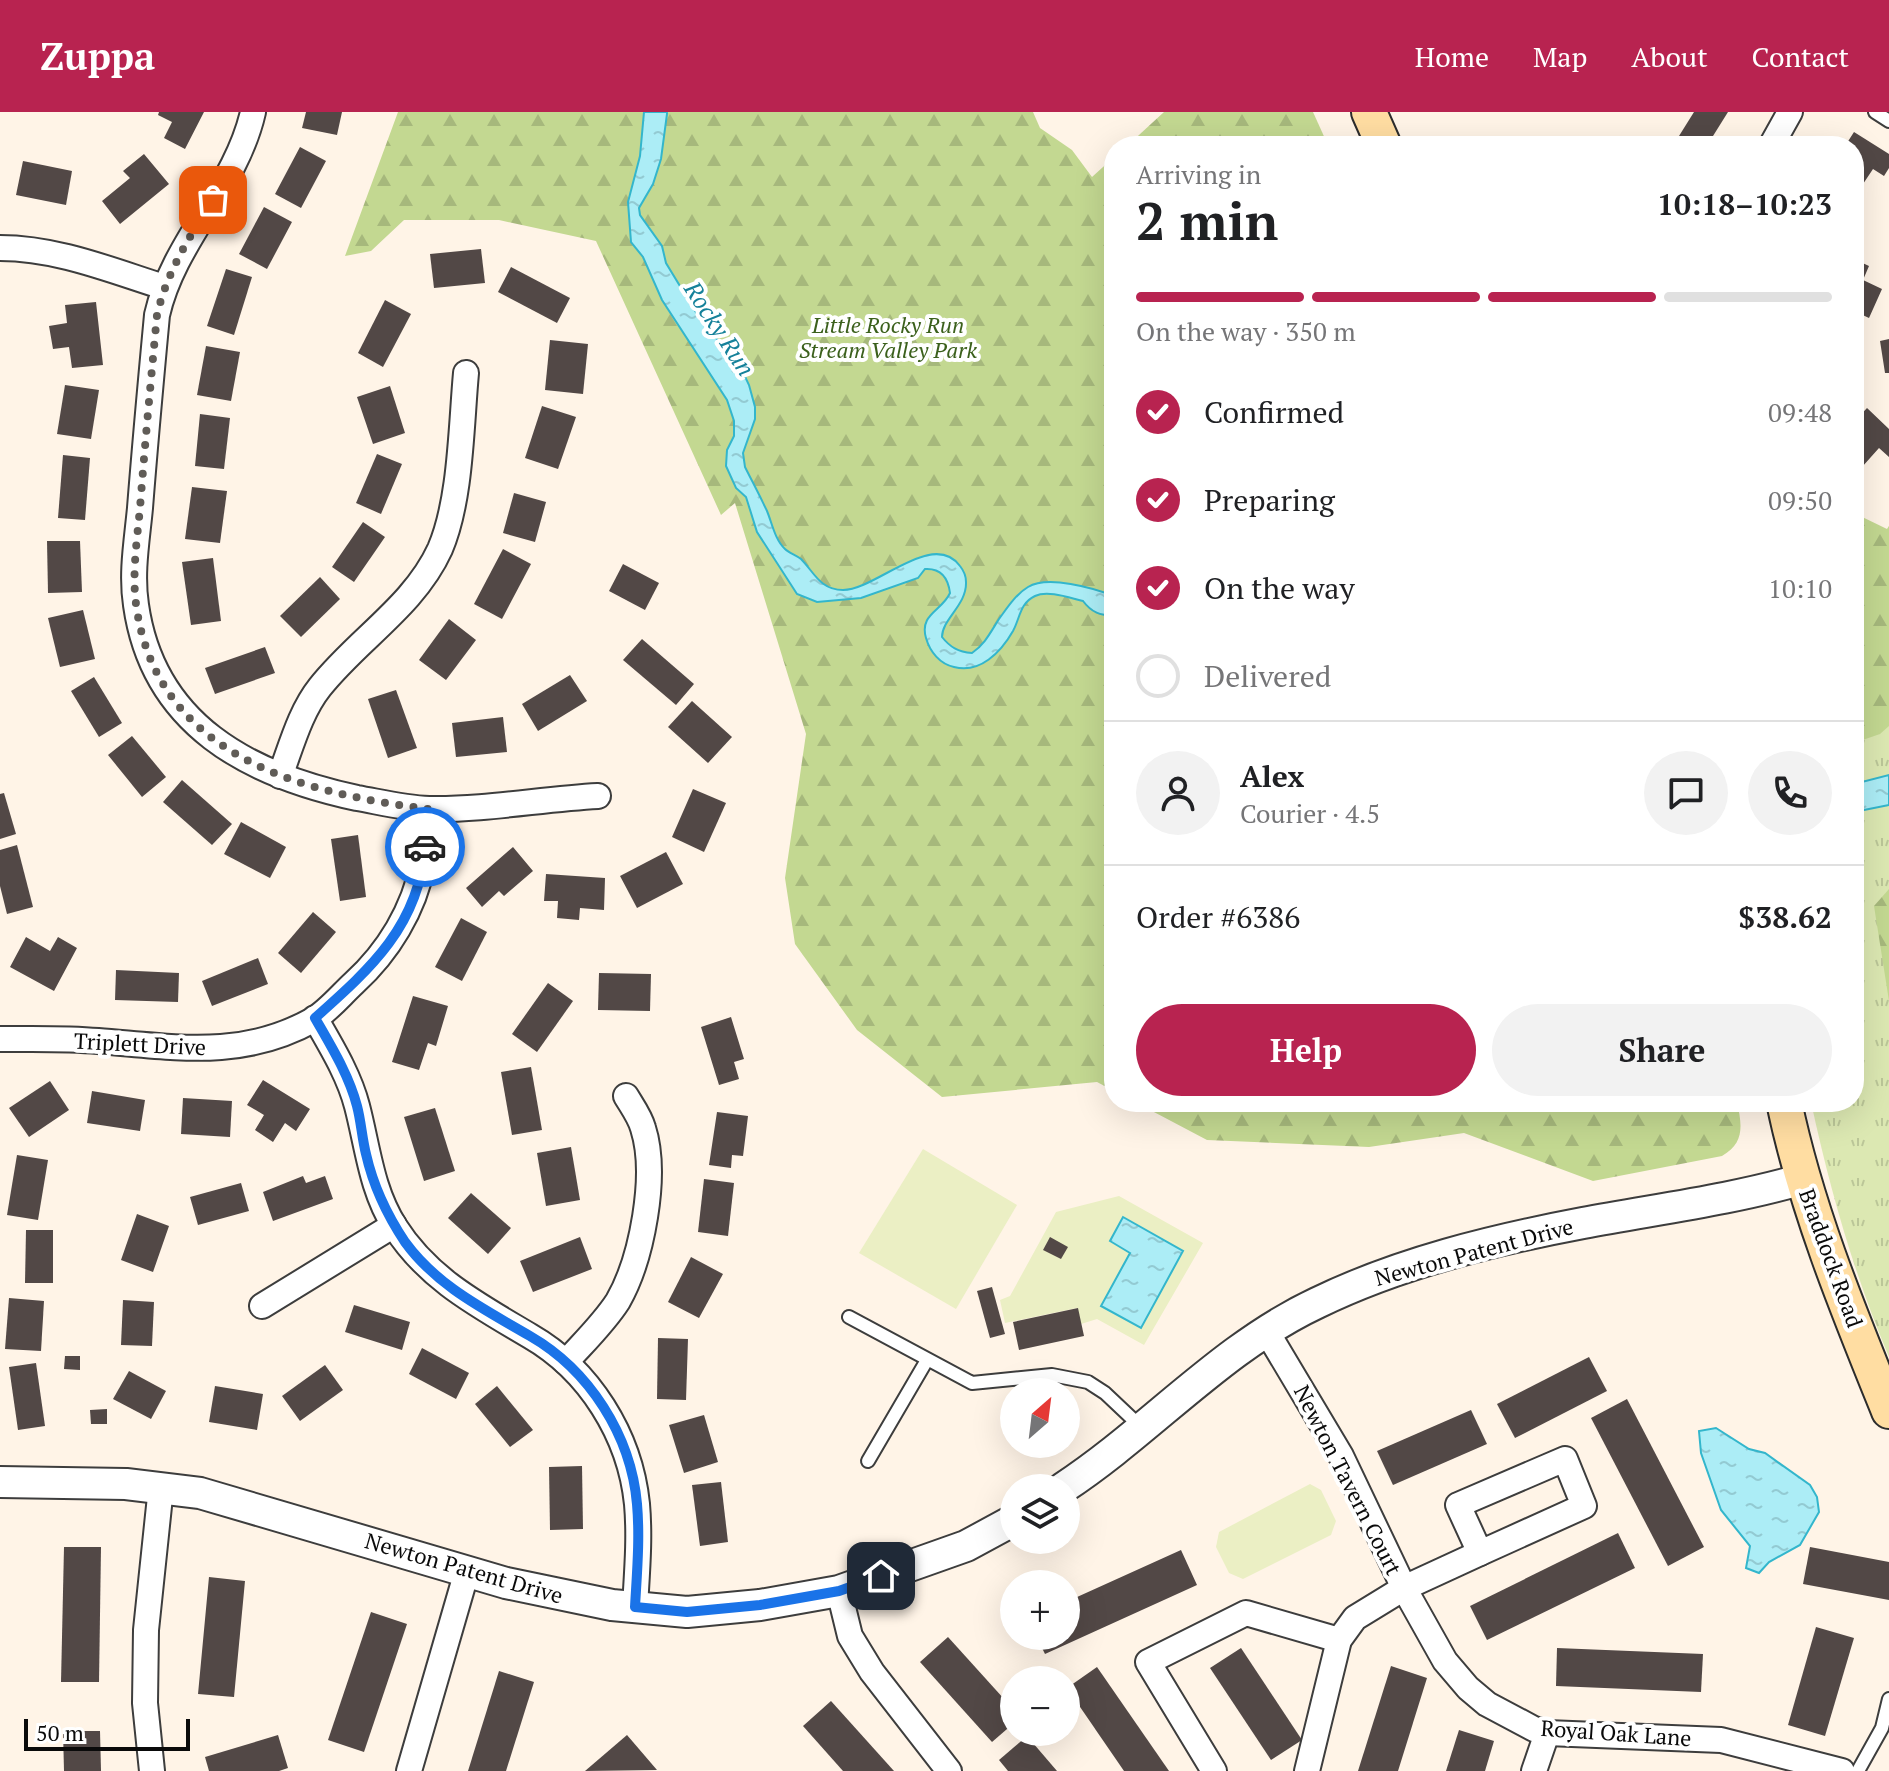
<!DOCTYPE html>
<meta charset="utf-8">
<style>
body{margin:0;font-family:"PT Serif",serif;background:#f2f2f2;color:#202124;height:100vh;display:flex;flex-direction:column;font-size:30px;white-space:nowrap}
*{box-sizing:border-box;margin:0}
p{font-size:26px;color:#757577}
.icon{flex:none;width:44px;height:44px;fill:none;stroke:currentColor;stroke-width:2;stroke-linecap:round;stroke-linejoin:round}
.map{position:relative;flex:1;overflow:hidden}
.details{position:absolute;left:1104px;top:24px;width:760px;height:976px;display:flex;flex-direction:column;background:#fff;border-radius:32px;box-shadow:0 8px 32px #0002}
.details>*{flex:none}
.needle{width:52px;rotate:28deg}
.fabs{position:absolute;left:1000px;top:1266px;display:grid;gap:16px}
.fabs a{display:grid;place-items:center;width:80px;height:80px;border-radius:50%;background:#fff;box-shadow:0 8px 32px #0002;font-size:40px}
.scale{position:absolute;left:24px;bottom:20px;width:166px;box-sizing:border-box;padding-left:8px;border:4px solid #0a0a0a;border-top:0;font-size:22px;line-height:28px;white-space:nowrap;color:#0a0a0a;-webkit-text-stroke:6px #fff;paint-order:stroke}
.pin{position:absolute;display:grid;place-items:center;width:68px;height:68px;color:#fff;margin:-34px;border-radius:16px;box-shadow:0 4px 12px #0006}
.courier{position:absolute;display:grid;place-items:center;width:80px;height:80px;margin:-40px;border:6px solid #1a73e8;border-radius:50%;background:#fff;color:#222;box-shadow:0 2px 10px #0007}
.headline em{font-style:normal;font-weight:700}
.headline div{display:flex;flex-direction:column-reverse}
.headline{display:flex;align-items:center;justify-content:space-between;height:136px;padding:0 32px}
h1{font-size:52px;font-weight:700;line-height:60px}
.bar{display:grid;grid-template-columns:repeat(4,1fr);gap:12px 8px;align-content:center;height:96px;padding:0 32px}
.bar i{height:10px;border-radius:6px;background:#e0e0e0}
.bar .active{background:#b82350}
.bar p{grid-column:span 4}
.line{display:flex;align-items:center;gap:20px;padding:0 32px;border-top:2px solid #e0e0e0}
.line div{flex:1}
.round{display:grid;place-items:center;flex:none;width:84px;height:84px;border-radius:42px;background:#f2f2f2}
ol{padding:0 32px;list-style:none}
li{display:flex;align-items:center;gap:24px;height:88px}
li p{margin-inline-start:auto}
li .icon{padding:8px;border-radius:50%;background:#b82350;color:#fff;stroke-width:4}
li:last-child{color:#757577}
li i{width:44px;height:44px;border:4px solid #e0e0e0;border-radius:50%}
.button{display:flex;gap:16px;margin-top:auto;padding:16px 32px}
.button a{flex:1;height:92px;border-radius:48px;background:#b82350;color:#fff;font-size:32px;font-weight:700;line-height:92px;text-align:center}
.button a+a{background:#f2f2f2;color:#202124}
header{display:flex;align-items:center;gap:48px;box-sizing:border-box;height:112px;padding:0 40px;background:#b82350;color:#fff}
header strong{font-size:38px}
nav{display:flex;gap:44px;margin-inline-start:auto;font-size:28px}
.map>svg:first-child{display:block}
.grass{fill:url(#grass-tufts)}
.forest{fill:url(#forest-firs)}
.pitch{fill:#ebefc4}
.water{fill:url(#water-ripples);stroke:#33b6cc;stroke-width:2}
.building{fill:#524846}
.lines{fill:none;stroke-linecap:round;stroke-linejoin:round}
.service-casing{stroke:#3d3d3d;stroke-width:16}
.minor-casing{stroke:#3d3d3d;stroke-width:28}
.tertiary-casing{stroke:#3d3d3d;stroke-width:34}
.secondary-casing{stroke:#2c2c2c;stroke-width:38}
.service{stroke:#fff;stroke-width:12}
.minor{stroke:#fff;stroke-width:24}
.tertiary{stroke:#fff;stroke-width:30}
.secondary{stroke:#ffdda2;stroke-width:34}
.done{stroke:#605c57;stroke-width:8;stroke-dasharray:0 14.4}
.route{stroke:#1a73e8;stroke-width:10}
.labels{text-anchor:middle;stroke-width:8;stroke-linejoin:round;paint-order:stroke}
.park-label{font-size:22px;font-style:italic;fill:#3b601c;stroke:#fff}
.street-label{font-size:22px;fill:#0a0a0a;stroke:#fff}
.water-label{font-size:24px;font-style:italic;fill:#15819a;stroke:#fff}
</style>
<header>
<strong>Zuppa</strong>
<nav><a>Home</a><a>Map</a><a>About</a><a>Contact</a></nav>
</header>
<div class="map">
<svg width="1889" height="1659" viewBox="0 0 1889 1659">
<defs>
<pattern id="grass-tufts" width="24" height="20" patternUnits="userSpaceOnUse" patternTransform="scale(2)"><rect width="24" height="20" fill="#dce8b2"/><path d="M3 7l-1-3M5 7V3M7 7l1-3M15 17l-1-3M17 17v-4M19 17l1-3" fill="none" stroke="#bbc698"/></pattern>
<pattern id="forest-firs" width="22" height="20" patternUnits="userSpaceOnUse" patternTransform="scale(2)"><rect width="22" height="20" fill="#c3d891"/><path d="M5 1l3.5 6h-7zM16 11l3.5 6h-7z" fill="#a6b87c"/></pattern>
<pattern id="water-ripples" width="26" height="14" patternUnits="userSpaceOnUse" patternTransform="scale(2)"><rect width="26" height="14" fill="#acedf6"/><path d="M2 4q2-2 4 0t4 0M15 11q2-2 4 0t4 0" fill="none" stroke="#93cad2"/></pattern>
</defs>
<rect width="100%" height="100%" fill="#fff4e7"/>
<!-- grass -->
<path class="grass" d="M1889 414V1245C1854 1162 1830 1078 1811 990H1854V488Z"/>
<!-- forest -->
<g class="forest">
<path d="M398 0H1033L1040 16 1072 38 1092 65 1114 45V979L1097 970 942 985 857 918 795 832 785 766 806 622 735 391 721 403 596 129 499 108H404L371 139 345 144Z"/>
<path d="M1164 0H1313L1327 31 1321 34H1127Z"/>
<path d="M1854 401 1887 417 1889 414V614L1880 622 1854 631Z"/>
<path d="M1889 777V889L1874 794Z"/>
<path d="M1135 990H1737C1742 1013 1745 1031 1722 1044L1593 1069 1464 1021 1369 1035 1207 1028Z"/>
</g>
<!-- pitch -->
<g class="pitch">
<path d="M923 1037 1017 1093 956 1197 859 1141Z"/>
<path d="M1119 1084 1203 1131 1144 1233 1097 1207 1081 1212 1077 1196 1005 1211 1000 1188 1010 1184 1056 1100Z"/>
<path d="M1310 1372 1321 1378 1336 1409 1331 1423 1243 1467 1229 1461 1216 1435 1219 1420Z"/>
</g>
<!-- water -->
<g class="water">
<path d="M644 0H667V2L661 47 653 72 639 96 640 103 662 134 666 151 700 207 741 256 749 273 755 295V307L743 341 745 355C752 369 760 384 767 399 772 411 775 428 785 437 789 441 796 443 801 447 814 460 820 478 843 478 876 478 933 417 960 454 964 459 966 464 966 470 967 493 942 507 942 525 950 535 958 540 972 541 985 532 990 521 999 507 1007 496 1016 482 1028 475 1048 463 1093 476 1114 484V504C1100 503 1092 501 1083 489 1070 486 1048 478 1035 484 1020 491 1020 506 1013 519 1001 540 980 562 954 555 940 552 930 540 926 526 919 502 942 499 950 481 948 465 941 456 925 457L918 466 861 486 817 490 797 482 757 420 746 385 736 376 726 354 727 338 734 324V309L727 288 662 188 643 145 631 130 628 90 640 44Z"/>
<path d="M1889 663V693L1854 700V672Z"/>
<path d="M1123 1105 1183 1139 1141 1216 1101 1194 1130 1141 1110 1129Z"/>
<path d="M1716 1316 1749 1337 1765 1341 1810 1373 1817 1385 1819 1400 1800 1433 1769 1450 1759 1461 1746 1456 1750 1434 1721 1398 1701 1341 1699 1319Z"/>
</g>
<!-- building -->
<g class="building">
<path d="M159 0H204L185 37 164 26 172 10 158 3Z"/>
<path d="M306 0H342L337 23 302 16Z"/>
<path d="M1694 0H1728L1713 24 1718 26 1713 34H1678L1674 32Z"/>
<path d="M1854 20 1889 42V56L1884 64 1873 57 1857 81 1854 79V34H1845Z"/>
<path d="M300 35 326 49 301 96 275 82Z"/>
<path d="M144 42 169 72 120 112 102 89 130 66 123 59Z"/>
<path d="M23 49 72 59 66 93 16 83Z"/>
<path d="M264 95 292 110 267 157 239 142Z"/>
<path d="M481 137 485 171 434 176 430 142Z"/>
<path d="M1854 147 1869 154 1863 168 1882 177 1869 206 1854 199Z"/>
<path d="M511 155 570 186 557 211 498 180Z"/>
<path d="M226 157 252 165 234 223 207 214Z"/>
<path d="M385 188 411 202 383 255 358 241Z"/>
<path d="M96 190 103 253 72 256 69 235 53 237 49 214 67 211 65 193Z"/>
<path d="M1889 227V261H1885L1880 229Z"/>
<path d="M550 228 588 232 583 282 545 278Z"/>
<path d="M206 234 240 240 231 289 197 283Z"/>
<path d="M65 273 99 278 91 327 57 322Z"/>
<path d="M390 274 405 321 373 332 357 285Z"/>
<path d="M542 294 576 305 558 357 525 346Z"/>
<path d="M1867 296 1889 317V345L1879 336 1854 364V310Z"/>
<path d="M200 302 230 306 224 357 195 354Z"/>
<path d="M377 342 402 352 381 402 356 391Z"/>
<path d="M63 343 90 346 85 408 58 406Z"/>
<path d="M192 375 227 379 220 431 185 427Z"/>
<path d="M514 381 546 390 535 430 503 421Z"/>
<path d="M363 410 385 425 354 470 332 455Z"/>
<path d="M47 429H80L82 480 48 481Z"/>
<path d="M503 437 531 452 502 507 474 492Z"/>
<path d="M213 446 221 509 191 513 182 450Z"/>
<path d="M623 452 659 471 645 498 609 479Z"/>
<path d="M320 465 340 487 301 525 280 504Z"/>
<path d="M83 498 95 547 60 555 48 506Z"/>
<path d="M449 507 476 528 446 568 419 548Z"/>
<path d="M642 527 694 572 676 593 623 548Z"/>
<path d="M265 535 275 561 215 582 205 556Z"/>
<path d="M570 563 587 589 538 619 522 592Z"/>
<path d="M94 565 122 611 99 625 71 579Z"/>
<path d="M396 578 417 636 388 646 368 587Z"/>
<path d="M692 589 732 625 708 651 668 615Z"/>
<path d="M503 605 507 640 456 645 452 611Z"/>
<path d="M132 624 166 665 142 685 108 643Z"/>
<path d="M182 668 232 712 212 733 163 690Z"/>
<path d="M693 677 726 691 704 740 672 725Z"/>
<path d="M4 681 16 722 0 727V682Z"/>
<path d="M241 710 286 735 270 766 224 742Z"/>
<path d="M358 723 366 785 340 789 331 727Z"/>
<path d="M17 733 33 795 7 802 0 774V738Z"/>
<path d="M513 735 533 759 504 784 499 779 482 795 466 776Z"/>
<path d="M666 740 683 772 637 796 620 764Z"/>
<path d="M546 762 605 766 604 798 580 796 579 808 557 806 558 789H544Z"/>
<path d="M313 800 336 820 301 861 278 841Z"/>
<path d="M461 806 487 820 462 869 435 855Z"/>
<path d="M26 825 50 839 58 825 77 836 54 879 10 855Z"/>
<path d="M258 846 268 872 212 894 202 869Z"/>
<path d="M116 858 179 861 178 890 115 888Z"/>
<path d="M599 861 651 862 650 899 598 898Z"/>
<path d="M548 871 573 889 537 940 512 922Z"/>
<path d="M413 884 448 894 436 934 428 931 419 958 392 950Z"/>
<path d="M731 905 744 947 734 950 739 967 719 973 701 915Z"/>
<path d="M531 955 542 1018 512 1023 501 960Z"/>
<path d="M263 968 310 997 296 1019 285 1011 273 1030 255 1018 264 1003 247 993Z"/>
<path d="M50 969 69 998 29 1025 9 996Z"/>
<path d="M92 979 145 988 140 1019 87 1011Z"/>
<path d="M183 986 232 989 230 1025 181 1022Z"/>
<path d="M435 996 455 1059 424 1069 404 1005Z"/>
<path d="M717 1000 748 1004 743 1044 732 1043 731 1056 709 1053Z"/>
<path d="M571 1035 580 1088 546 1094 537 1041Z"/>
<path d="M17 1043 48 1048 38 1108 7 1103Z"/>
<path d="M303 1064 306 1071 325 1064 333 1087 273 1109 263 1080Z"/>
<path d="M704 1067 734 1071 728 1124 698 1120Z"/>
<path d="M241 1071 249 1099 198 1113 190 1085Z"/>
<path d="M471 1081 511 1116 488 1142 448 1106Z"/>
<path d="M137 1102 169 1114 153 1160 121 1148Z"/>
<path d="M26 1118H53V1171H25Z"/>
<path d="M580 1125 592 1157 533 1180 520 1149Z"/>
<path d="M1050 1125 1068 1135 1061 1147 1043 1138Z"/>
<path d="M691 1145 723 1162 699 1206 668 1190Z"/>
<path d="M992 1175 1005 1222 990 1226 977 1179Z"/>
<path d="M9 1186 44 1189 41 1239 5 1237Z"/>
<path d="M123 1188 154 1190 152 1234 121 1233Z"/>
<path d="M354 1193 410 1210 402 1238 345 1220Z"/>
<path d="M1078 1196 1084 1224 1019 1238 1013 1210Z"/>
<path d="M658 1226 688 1227 686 1288 657 1287Z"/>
<path d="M422 1236 469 1261 456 1287 409 1262Z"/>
<path d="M65 1244H80V1258L64 1257Z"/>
<path d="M1589 1245 1607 1279 1515 1326 1497 1292Z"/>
<path d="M36 1251 45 1314 18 1318 9 1255Z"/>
<path d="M325 1253 343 1278 300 1309 282 1284Z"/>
<path d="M129 1259 166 1279 151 1307 113 1287Z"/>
<path d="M215 1274 263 1282 257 1318 209 1310Z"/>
<path d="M497 1274 533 1318 510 1335 475 1292Z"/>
<path d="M1627 1287 1704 1435 1668 1454 1591 1306Z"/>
<path d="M107 1297V1312H91L90 1298Z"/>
<path d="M1471 1298 1487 1332 1393 1373 1377 1339Z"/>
<path d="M704 1303 718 1350 684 1361 669 1313Z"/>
<path d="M582 1354 583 1417 550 1418 549 1355Z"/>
<path d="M721 1370 728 1430 700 1434 692 1373Z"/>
<path d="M1618 1421 1635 1456 1487 1528 1470 1494Z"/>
<path d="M64 1435H101L99 1570H61Z"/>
<path d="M1810 1435 1889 1450V1488L1803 1472Z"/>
<path d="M1181 1438 1197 1473 1045 1542 1036 1524H1066V1490Z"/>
<path d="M209 1465 245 1469 234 1585 198 1582Z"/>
<path d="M371 1500 407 1512 364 1640 328 1628Z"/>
<path d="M1816 1515 1854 1526 1825 1624 1788 1613Z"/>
<path d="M948 1525 1014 1598V1611L992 1630 920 1550Z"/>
<path d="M1241 1536 1302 1628 1271 1648 1210 1556Z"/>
<path d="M1557 1536 1703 1542 1701 1580 1556 1574Z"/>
<path d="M1391 1554 1427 1566 1398 1659H1358Z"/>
<path d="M1097 1555 1169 1659H1124L1067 1576Z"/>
<path d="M499 1559 534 1570 506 1659H468Z"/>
<path d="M831 1589 894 1659H843L803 1614Z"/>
<path d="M1459 1618 1494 1629 1485 1659H1446Z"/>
<path d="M63 1619H100L101 1659H64Z"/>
<path d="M278 1623 288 1656 279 1659H209L205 1645Z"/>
<path d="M627 1623 657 1658 585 1659Z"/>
<path d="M1027 1624 1057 1659H1008L999 1648Z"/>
</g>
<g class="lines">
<defs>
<g id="service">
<path d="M1875 0 1889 9"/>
<path d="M849 1205 972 1271 1052 1263 1088 1270 1105 1281 1141 1315"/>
<path d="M868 1349 927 1248"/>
<path d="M1858 1659 1882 1616 1889 1587"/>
</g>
<g id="minor">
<path d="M253 0C236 75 174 128 157 203 151 267 145 332 140 396 137 428 131 461 136 493 153 613 249 663 357 686 380 690 404 696 429 697 485 698 542 687 598 684"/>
<path d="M1771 34 1790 0"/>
<path d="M0 136C57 136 110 158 164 175"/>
<path d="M280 664C291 635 300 600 320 575 358 527 414 494 440 437 461 388 461 315 466 261"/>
<path d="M315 906C331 934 349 963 357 994 368 1036 371 1077 395 1115 428 1167 478 1193 530 1224 589 1258 630 1323 637 1392 640 1426 637 1460 635 1495"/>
<path d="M0 927C33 927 65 926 98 929 175 935 241 948 313 908 328 899 341 883 354 871 388 840 414 798 423 751 427 734 426 715 428 697"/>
<path d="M262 1194 394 1113"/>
<path d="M1267 1220 1341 1344 1404 1476 1445 1549 1468 1576 1487 1592 1534 1617 1547 1621 1721 1628 1842 1659"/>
<path d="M566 1250C584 1230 604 1211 618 1189 642 1147 658 1063 643 1016 640 1005 632 994 626 984"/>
<path d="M1565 1347 1584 1394 1480 1441 1458 1393Z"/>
<path d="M839 1479 850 1524 872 1560 949 1659"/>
<path d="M152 1659 145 1591 146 1518 161 1375"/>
<path d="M409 1659 467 1459"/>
<path d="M1214 1659 1148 1550 1246 1501 1339 1528"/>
<path d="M1307 1659 1339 1528 1355 1506 1404 1476 1480 1441"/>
<path d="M1534 1659 1547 1621"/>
</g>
<g id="tertiary">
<path d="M0 1370 126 1372 200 1381 506 1471 612 1493 687 1500 760 1493 839 1479 966 1434 1014 1408"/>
<path d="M1063 1376C1150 1319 1221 1236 1317 1191 1399 1151 1493 1128 1583 1111 1657 1097 1731 1088 1803 1067"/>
</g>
<g id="secondary">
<path d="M1369 0 1384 34"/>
<path d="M1784 990C1806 1096 1848 1198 1889 1299"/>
</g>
</defs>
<!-- service casing -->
<use href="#service" class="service-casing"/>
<!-- minor casing -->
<use href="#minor" class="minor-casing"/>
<!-- tertiary casing -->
<use href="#tertiary" class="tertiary-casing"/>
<!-- secondary casing -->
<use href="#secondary" class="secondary-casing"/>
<!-- service -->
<use href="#service" class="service"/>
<!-- minor -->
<use href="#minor" class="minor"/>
<!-- tertiary -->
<use href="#tertiary" class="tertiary"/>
<!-- secondary -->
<use href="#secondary" class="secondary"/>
</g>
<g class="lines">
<!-- done -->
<path class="done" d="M213 88C189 125 167 160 157 203 151 267 145 331 140 396 137 428 132 461 136 492 156 643 300 681 428 697L425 735"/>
<!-- route -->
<path class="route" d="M425 735C419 814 370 857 315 906 331 934 349 963 357 994 361 1009 362 1026 366 1042 373 1073 387 1103 405 1130 437 1174 484 1197 530 1224 589 1258 631 1323 637 1392 640 1426 637 1460 635 1495L687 1500 760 1493 839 1479 881 1464"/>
</g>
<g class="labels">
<!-- park labels -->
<g class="park-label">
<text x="888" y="221">Little Rocky Run<tspan x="888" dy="25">Stream Valley Park</tspan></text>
</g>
<!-- street labels -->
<g class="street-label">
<text transform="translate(140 932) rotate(3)" y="8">Triplett Drive</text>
<text transform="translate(1474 1140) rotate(-15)" y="8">Newton Patent Drive</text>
<text transform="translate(1831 1146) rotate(70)" y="8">Braddock Road</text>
<text transform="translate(1348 1368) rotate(63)" y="8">Newton Tavern Court</text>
<text transform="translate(464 1456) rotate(16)" y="8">Newton Patent Drive</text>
<text transform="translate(1616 1621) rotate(4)" y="8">Royal Oak Lane</text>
</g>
<!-- water labels -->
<g class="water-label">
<text transform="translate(719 217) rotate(57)" y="8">Rocky Run</text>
</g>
</g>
</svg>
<div class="fabs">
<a><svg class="needle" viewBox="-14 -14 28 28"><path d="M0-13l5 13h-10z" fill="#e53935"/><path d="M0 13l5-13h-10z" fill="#757577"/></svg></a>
<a><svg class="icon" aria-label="layers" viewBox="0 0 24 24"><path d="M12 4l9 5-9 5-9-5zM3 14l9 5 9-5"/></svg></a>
<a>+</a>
<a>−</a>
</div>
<div class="scale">50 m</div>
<div class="pin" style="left:213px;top:88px;background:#ea580c"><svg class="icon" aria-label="bag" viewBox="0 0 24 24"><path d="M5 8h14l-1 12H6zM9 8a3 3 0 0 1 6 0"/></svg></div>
<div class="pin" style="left:881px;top:1464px;background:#1f2937"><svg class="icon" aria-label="home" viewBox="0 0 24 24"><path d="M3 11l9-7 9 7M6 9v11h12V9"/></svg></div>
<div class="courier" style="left:425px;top:735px"><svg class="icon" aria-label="car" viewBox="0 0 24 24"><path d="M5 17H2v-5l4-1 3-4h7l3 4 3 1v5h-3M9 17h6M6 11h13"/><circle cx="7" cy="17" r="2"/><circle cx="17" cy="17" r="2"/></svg></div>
<section class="details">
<div class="headline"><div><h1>2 min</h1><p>Arriving in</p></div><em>10:18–10:23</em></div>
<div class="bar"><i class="active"></i><i class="active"></i><i class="active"></i><i></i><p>On the way · 350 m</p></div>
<ol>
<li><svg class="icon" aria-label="check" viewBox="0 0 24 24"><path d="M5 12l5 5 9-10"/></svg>Confirmed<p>09:48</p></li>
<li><svg class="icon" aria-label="check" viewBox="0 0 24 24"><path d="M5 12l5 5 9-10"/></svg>Preparing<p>09:50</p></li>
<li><svg class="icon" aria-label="check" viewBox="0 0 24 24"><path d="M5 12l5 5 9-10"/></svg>On the way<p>10:10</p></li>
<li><i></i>Delivered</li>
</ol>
<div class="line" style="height:144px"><a class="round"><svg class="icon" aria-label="person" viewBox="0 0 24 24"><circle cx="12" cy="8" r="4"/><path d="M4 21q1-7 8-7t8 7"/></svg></a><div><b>Alex</b><p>Courier · 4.5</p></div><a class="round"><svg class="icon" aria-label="chat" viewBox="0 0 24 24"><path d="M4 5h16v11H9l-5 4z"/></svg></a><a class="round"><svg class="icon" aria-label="phone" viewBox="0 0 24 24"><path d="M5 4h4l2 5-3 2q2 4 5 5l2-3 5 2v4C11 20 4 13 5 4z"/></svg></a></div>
<div class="line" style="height:104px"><div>Order #6386</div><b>$38.62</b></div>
<div class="button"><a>Help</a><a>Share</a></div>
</section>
</div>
